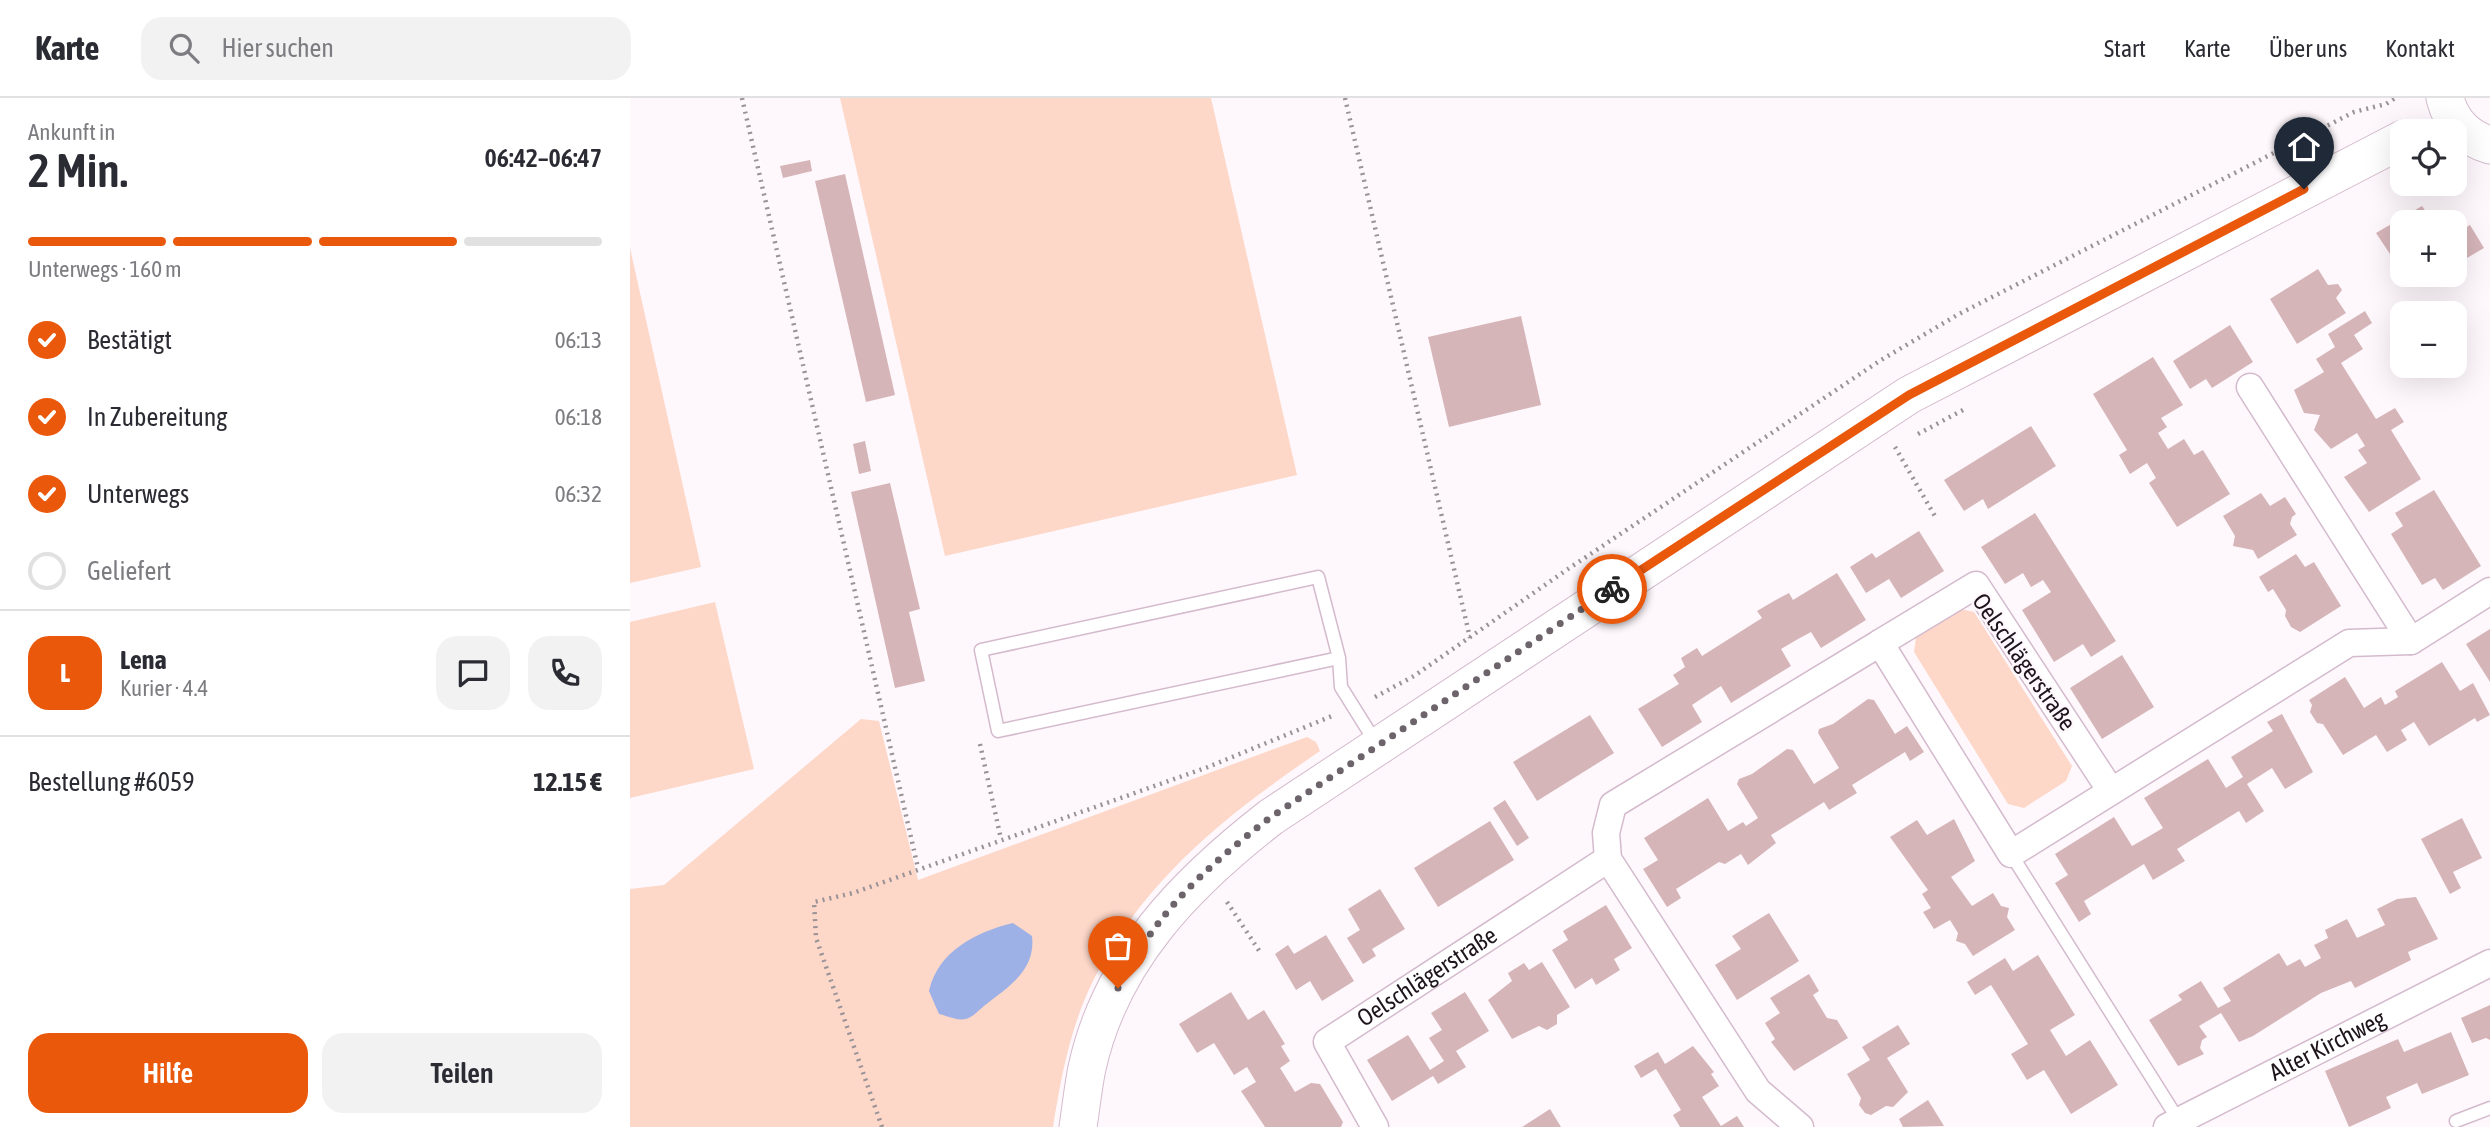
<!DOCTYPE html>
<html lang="de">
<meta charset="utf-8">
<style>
body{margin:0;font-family:"Asap Condensed",sans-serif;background:#f2f2f3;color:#2b2b33;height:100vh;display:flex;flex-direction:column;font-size:26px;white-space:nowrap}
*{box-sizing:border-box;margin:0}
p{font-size:23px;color:#7c7c81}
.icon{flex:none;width:38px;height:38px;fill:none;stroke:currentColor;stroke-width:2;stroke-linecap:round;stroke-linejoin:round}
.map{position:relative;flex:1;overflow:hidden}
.drawer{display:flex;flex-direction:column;background:#fff;width:630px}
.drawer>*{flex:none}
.controls{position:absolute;left:1760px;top:21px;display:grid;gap:14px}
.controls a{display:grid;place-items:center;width:77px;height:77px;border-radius:14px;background:#fff;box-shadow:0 7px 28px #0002;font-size:35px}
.pin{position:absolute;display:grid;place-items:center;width:60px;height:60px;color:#fff;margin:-72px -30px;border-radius:50% 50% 50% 0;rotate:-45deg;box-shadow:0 0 7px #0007}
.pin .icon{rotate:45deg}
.courier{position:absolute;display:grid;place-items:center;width:70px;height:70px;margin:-35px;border:5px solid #ea580c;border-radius:50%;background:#fff;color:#222;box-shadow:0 2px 9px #0007}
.overview em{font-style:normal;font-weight:600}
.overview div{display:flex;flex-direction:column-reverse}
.overview{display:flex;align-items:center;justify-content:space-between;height:119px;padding:0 28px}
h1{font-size:46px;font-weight:600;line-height:52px}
.bar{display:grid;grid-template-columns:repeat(4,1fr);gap:10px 7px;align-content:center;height:84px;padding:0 28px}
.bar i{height:9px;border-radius:5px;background:#e1e1e2}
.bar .active{background:#ea580c}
.bar p{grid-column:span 4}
.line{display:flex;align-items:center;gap:18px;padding:0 28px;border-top:2px solid #e1e1e2}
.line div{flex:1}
.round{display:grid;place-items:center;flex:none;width:74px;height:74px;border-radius:21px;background:#f2f2f3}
ol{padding:0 28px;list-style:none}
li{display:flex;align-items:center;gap:21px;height:77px}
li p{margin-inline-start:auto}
li .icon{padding:7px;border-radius:50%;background:#ea580c;color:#fff;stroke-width:4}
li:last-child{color:#7c7c81}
li i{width:38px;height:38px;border:4px solid #e1e1e2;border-radius:50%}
.action{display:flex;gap:14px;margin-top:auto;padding:14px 28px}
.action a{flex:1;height:80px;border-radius:21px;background:#ea580c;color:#fff;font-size:28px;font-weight:600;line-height:80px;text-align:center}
.action a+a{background:#f2f2f3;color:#2b2b33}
header{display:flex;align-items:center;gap:42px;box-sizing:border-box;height:98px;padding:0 35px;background:#fff;border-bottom:2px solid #e1e1e2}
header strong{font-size:33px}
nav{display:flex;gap:38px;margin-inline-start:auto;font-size:24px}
.search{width:490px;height:63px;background:#f2f2f3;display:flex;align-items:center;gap:18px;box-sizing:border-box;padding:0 24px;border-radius:21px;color:#7c7c81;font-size:26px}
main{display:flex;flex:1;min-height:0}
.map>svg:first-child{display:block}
.green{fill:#fdd7c8}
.water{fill:#9db1e7}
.building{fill:#d6b5b9}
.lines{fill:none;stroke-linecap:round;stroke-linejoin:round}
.lane-casing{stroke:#d4bacd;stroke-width:15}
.street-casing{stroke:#d4bacd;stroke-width:29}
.secondary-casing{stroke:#d4bacd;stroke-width:39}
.path{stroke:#999297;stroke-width:4.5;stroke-dasharray:2 5;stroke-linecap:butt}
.lane{stroke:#fff;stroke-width:12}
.street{stroke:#fff;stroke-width:26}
.secondary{stroke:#fff;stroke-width:37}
.done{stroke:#6c646a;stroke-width:7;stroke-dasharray:0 12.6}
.route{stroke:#ea580c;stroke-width:9}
.labels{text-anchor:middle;stroke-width:5;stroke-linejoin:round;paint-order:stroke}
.street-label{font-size:24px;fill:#1e151c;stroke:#fef8fc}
</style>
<header>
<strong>Karte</strong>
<div class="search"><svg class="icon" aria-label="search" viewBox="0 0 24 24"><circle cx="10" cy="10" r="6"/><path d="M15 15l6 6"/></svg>Hier suchen</div>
<nav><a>Start</a><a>Karte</a><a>Über uns</a><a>Kontakt</a></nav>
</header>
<main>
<section class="drawer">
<div class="overview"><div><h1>2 Min.</h1><p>Ankunft in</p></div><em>06:42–06:47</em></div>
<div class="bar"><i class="active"></i><i class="active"></i><i class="active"></i><i></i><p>Unterwegs · 160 m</p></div>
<ol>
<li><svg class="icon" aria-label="check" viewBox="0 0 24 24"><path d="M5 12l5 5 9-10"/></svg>Bestätigt<p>06:13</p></li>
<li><svg class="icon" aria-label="check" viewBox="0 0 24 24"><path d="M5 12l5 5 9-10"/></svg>In Zubereitung<p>06:18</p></li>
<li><svg class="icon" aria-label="check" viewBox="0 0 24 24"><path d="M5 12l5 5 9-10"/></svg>Unterwegs<p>06:32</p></li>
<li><i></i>Geliefert</li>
</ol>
<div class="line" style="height:126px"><b class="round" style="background:#ea580c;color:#fff">L</b><div><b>Lena</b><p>Kurier · 4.4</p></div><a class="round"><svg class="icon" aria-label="chat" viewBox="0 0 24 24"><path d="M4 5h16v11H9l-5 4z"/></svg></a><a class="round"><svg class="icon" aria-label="phone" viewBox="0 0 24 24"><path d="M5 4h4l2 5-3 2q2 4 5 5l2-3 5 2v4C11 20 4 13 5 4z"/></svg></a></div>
<div class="line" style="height:91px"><div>Bestellung #6059</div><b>12.15 €</b></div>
<div class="action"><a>Hilfe</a><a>Teilen</a></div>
</section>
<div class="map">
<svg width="1860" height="1029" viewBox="0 0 1860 1029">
<rect width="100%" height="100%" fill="#fef8fc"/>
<!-- green -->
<g class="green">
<path d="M210 0H581L667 377 315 458Z"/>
<path d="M0 150 71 469 0 485Z"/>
<path d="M85 504 124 671 0 700V524Z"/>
<path d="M1330 511 1344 514 1442 668 1436 683 1394 710 1378 706 1284 554 1286 539Z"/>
<path d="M231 621 249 623 288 782 677 639 686 644 690 653C598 716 516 779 464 881 441 926 431 979 423 1029H0V791L34 787Z"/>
</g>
<!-- water -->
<path class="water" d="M383 825 402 838C406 873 378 889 354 908 349 912 343 919 336 921 327 923 318 918 309 916L299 893C308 853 346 834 383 825Z"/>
<!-- building -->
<g class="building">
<path d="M180 62 182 73 153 80 150 68Z"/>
<path d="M215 76 265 297 236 304 185 83Z"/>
<path d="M1792 108 1803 124H1773V161L1767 152 1760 156 1746 135Z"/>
<path d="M1823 115 1833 131 1840 127 1854 150 1825 167V124H1807Z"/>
<path d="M1688 171 1698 187 1708 186 1712 192 1706 200 1716 215 1667 246 1640 201Z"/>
<path d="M1735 213 1742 225 1724 237 1733 251 1711 265 1746 321 1765 310 1774 324 1761 332 1791 381 1739 414 1714 379 1737 365 1728 352 1735 348 1727 335 1701 351 1684 332 1690 317 1674 315 1664 292 1694 274 1686 261 1705 249 1698 236Z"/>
<path d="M891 218 911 307 819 329 798 239Z"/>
<path d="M1600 227 1623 264 1582 290 1576 281 1560 291 1543 263Z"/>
<path d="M1523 259 1553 307 1531 320 1537 329 1528 335 1538 351 1554 341 1564 357 1573 352 1600 396 1547 429 1519 385 1526 380 1517 365 1500 376 1489 357 1497 352 1463 296Z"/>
<path d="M1401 328 1426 368 1358 411 1353 401 1334 413 1314 382Z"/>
<path d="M235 343 241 373 229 376 223 346Z"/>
<path d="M260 385 290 511 279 514 295 583 265 590 221 394Z"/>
<path d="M1804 392 1851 468 1813 492 1805 480 1792 487 1761 436 1773 428 1765 415Z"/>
<path d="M1631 395 1640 408 1655 399 1666 416 1662 419 1660 426 1667 437 1628 461 1623 452 1603 448 1605 438 1593 418Z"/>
<path d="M1405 415 1486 543 1461 559 1453 546 1424 564 1392 512 1421 494 1413 482 1401 489 1393 475 1375 486 1351 449Z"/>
<path d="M1289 433 1314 473 1271 500 1259 481 1236 495 1220 469 1242 455 1246 460Z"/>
<path d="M1666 456 1675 469 1684 464 1711 508 1670 534 1661 529 1655 518 1656 512 1643 491 1638 494 1629 479Z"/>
<path d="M1207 475 1236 522 1191 550 1181 534 1168 541 1151 551 1161 568 1101 605 1091 588 1074 599 1062 607 1072 624 1032 649 1008 611 1049 586 1043 577 1055 569 1051 560 1067 550 1072 558 1132 520 1127 513 1144 503 1159 495 1163 502Z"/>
<path d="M1860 531V584L1836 546Z"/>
<path d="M1492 557 1524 609 1472 641 1440 590Z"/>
<path d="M1812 564 1830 593 1843 585 1860 617 1847 624 1845 620 1799 648 1784 624 1771 632 1777 642 1757 654 1746 637 1713 657 1693 626 1687 625 1680 614 1682 607 1679 602 1715 579 1734 610 1751 599 1755 607 1768 599 1765 593Z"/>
<path d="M1238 601 1244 602 1265 636 1277 628 1294 654 1280 663 1275 654 1222 687 1227 695 1199 712 1194 704 1141 737 1146 745 1118 767 1111 756 1095 766 1089 764 1078 771 1046 791 1051 800 1037 809 1013 771 1028 762 1014 740 1078 700 1098 733 1113 724 1116 728 1128 720 1107 686 1109 681 1122 676 1157 651 1163 652 1184 686 1209 670 1188 635 1189 631 1203 626Z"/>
<path d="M1652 616 1683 674 1655 691 1642 670 1617 686 1634 713 1616 725 1609 713 1547 751 1555 763 1523 782 1514 766 1454 803 1461 816 1449 824 1425 785 1438 777 1425 756 1484 719 1502 748 1516 740 1533 730 1514 700 1578 661 1596 690 1613 679 1601 659 1643 633 1637 624Z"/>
<path d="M960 617 984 655 907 703 883 664Z"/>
<path d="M875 702 899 740 887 748 863 710Z"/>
<path d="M1832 720 1852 760 1823 774 1831 790 1820 796 1791 741Z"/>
<path d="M1324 721 1345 763 1321 779 1342 808 1363 795 1371 808 1379 810 1377 819 1385 832 1343 858 1335 846 1326 843 1328 835 1320 822 1304 831 1293 814 1301 810 1292 796 1298 792 1260 739 1287 722 1297 737Z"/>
<path d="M860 723 884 762 808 809 784 770Z"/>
<path d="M750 791 775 831 742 851 746 858 733 866 717 840 730 832 718 811Z"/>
<path d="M1786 799 1808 841 1778 854 1781 862 1725 890 1721 883 1691 895 1623 938 1609 944 1591 915 1569 928 1577 939 1572 942 1570 950 1574 956 1548 968 1519 922 1552 902 1548 897 1571 883 1588 910 1601 903 1593 890 1649 855 1657 868 1670 861 1675 869 1691 860 1684 847 1698 840 1695 832 1717 821 1727 840 1755 827 1747 811 1767 801Z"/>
<path d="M976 807 1002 850 984 861 990 872 966 887 962 880 945 891 922 852 938 842 933 833Z"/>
<path d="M1139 815 1169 863 1107 902 1085 867 1111 851 1102 838Z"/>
<path d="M696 837 724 883 692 903 680 883 666 892 645 856 658 847 664 856Z"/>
<path d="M1408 857 1445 917 1420 932 1436 958 1460 942 1488 987 1441 1016 1414 972 1397 982 1381 956 1398 946 1361 887 1345 897 1337 884 1375 860 1383 873Z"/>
<path d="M912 864 940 909 927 917V926L917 932 909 928 882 941 858 902 882 883 878 875 894 865 899 872Z"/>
<path d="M1179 876 1189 893 1183 897 1197 920 1207 922 1218 940 1164 973 1141 944 1145 941 1135 925 1150 915 1140 900Z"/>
<path d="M601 894 618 922 634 912 655 946 651 948 660 963 650 970 665 994 681 985 690 986 713 1024 711 1029H635L611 993 626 984 617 969 604 977 584 945 567 955 549 926Z"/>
<path d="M835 894 859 933 826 953 836 969 808 986 803 978 762 1003 737 962 778 937 800 972 814 963 799 940 812 932 801 915Z"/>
<path d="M1860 907V942L1856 940 1842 945 1831 920Z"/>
<path d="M1268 927 1280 946 1257 960 1278 994 1263 1009 1256 1008 1241 1017 1235 1015 1229 1007 1231 1000 1217 976 1240 962 1232 949Z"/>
<path d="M1821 934 1839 977 1792 996 1787 985 1756 999 1761 1010 1719 1029 1695 973 1768 941 1774 954Z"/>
<path d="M1063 948 1084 974 1081 976 1089 988 1072 999 1091 1028 1107 1018 1114 1029H1050L1043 1017 1051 1012 1026 971 1011 980 1004 968 1028 954 1035 966Z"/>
<path d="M1298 1002 1314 1028 1273 1029 1269 1021Z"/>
<path d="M920 1011 931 1029H892Z"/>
</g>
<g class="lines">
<defs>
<g id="lane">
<path d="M709 560 368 633 351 552 688 479 709 560 711 589 746 645"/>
<path d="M1381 756 1549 1023"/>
<path d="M1826 1023 1860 1010"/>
</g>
<g id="street">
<path d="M1620 289 1781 543"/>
<path d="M1481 693 1346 487 1250 545 1381 756 1719 545 1781 543 1860 493"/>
<path id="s1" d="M745 1029 697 944 978 761"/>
<path d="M1170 1029 1128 993 978 761 976 735 983 707 1250 545"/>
<path id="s2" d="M1537 1029 1860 865"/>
</g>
<g id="secondary">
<path d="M1815 0C1821 24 1836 40 1860 47"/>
<path d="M448 1029C451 1010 453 989 457 970 481 861 556 785 641 719L1279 297 1773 41"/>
</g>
</defs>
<!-- lane casing -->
<use href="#lane" class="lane-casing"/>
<!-- street casing -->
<use href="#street" class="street-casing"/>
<!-- secondary casing -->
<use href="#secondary" class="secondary-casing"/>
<!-- path -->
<g class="path">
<path d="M112 0 288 770"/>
<path d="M715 0 840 540"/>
<path d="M1288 336 1333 312"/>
<path d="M1265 349 1306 420"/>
<path d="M745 599 784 578 938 471 1251 262 1329 216 1724 14 1756 6 1765 0"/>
<path d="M350 646 371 741"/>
<path d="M597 804 630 854"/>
<path d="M252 1029 186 840 184 804 223 795 578 669 702 618"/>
</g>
<!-- lane -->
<use href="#lane" class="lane"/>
<!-- street -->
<use href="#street" class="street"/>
<!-- secondary -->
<use href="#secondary" class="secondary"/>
</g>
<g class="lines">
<!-- done -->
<path class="done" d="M488 890C526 814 575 770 641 719L982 491"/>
<!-- route -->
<path class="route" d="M982 491 1279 297 1674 91"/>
</g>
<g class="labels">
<!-- street labels -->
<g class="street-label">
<text transform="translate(1394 564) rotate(55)" y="8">Oelschlägerstraße</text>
<text dy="8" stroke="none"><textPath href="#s1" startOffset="217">Oelschlägerstraße</textPath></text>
<text dy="8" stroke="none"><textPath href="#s2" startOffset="180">Alter Kirchweg</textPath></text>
</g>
</g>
</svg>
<div class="controls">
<a><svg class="icon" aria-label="locate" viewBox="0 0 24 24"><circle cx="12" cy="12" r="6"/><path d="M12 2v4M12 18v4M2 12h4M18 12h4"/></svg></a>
<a>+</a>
<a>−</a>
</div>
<div class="pin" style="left:488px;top:890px;background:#ea580c"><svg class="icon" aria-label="bag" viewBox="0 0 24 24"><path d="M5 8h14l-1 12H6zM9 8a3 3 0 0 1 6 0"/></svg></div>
<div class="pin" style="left:1674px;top:91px;background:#1f2937"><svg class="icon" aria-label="home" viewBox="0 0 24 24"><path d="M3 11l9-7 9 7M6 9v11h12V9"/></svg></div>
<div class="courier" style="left:982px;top:491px"><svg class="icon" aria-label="bike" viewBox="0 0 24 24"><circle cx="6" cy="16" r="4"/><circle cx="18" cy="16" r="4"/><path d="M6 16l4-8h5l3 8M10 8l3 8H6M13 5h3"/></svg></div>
</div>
</main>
